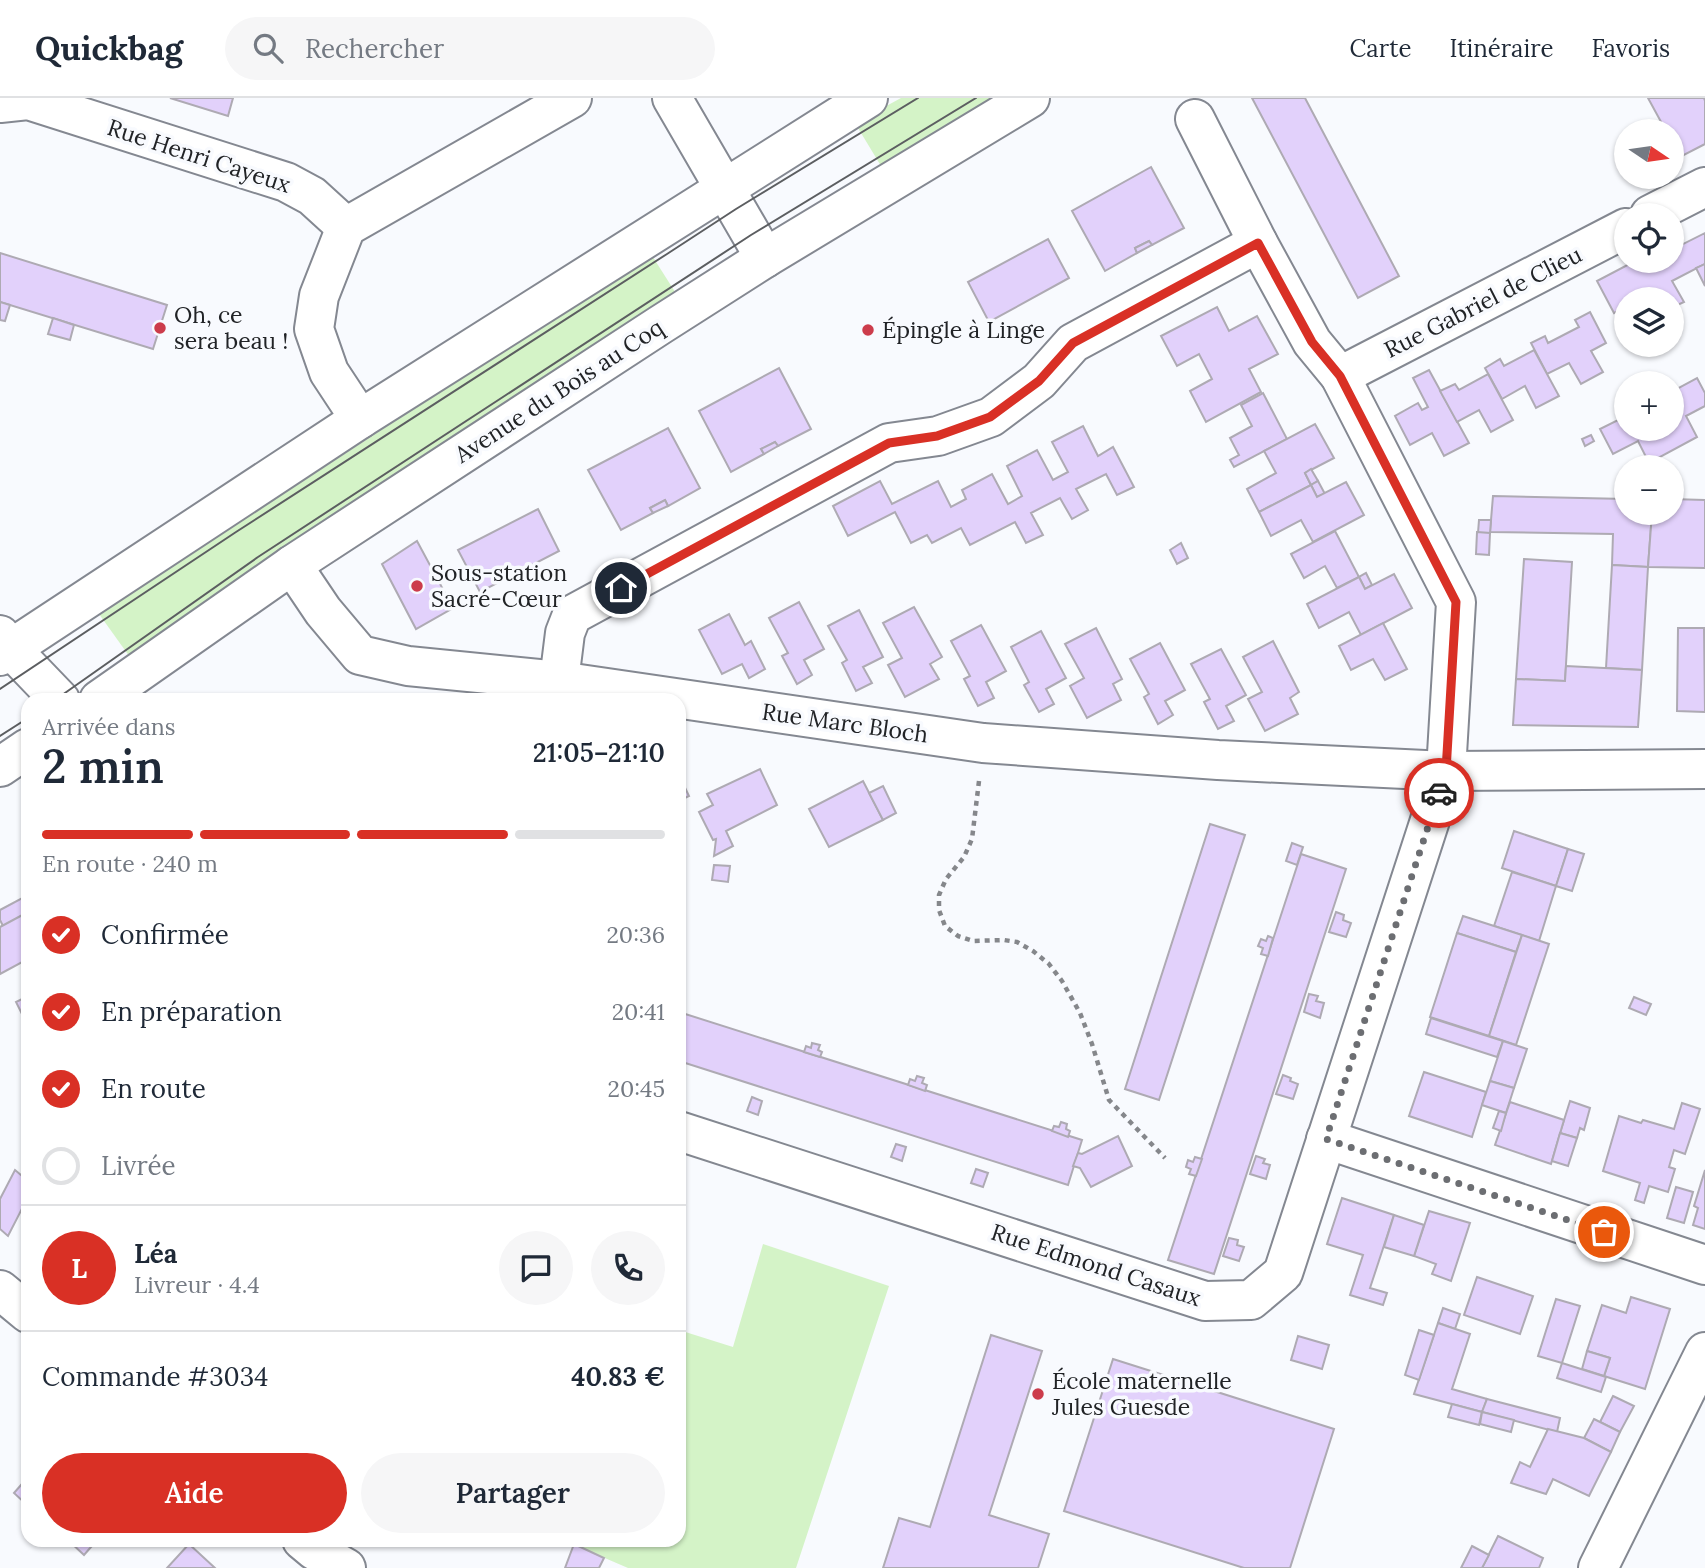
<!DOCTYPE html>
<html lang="fr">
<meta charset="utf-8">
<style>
body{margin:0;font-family:Lora,serif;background:#f6f6f7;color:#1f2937;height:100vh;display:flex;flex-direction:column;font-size:26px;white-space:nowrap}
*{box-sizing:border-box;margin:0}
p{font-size:23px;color:#747a83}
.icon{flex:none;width:38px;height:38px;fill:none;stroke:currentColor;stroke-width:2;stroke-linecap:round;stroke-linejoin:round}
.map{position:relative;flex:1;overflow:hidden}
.details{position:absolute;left:21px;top:595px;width:665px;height:854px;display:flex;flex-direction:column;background:#fff;border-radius:21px;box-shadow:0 2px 5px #0004}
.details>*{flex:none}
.needle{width:46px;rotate:103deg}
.buttons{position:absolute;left:1614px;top:21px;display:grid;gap:14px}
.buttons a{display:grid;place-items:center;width:70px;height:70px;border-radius:50%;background:#fff;box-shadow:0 2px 5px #0004;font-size:35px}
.pin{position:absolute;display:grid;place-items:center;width:60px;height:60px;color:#fff;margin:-30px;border:4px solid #fff;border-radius:50%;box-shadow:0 2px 7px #0007}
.courier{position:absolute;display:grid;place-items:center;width:70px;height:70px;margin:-35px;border:5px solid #d93025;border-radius:50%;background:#fff;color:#222;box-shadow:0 2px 9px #0007}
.summary em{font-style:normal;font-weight:600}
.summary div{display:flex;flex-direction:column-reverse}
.summary{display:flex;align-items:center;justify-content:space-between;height:119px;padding:0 21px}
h1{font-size:46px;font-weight:600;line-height:52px}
.bar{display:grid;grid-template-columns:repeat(4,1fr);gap:10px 7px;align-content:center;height:84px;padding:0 21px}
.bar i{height:9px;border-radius:5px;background:#e0e1e3}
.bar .active{background:#d93025}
.bar p{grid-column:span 4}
.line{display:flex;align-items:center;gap:18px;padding:0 21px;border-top:2px solid #e0e1e3}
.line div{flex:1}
.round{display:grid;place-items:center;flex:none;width:74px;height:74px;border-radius:37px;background:#f6f6f7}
ol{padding:0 21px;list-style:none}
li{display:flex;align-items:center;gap:21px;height:77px}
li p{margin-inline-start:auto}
li .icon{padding:7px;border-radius:50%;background:#d93025;color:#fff;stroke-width:4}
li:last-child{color:#747a83}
li i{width:38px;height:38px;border:4px solid #e0e1e3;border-radius:50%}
.action{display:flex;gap:14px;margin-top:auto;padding:14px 21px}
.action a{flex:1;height:80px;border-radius:42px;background:#d93025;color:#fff;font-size:28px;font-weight:600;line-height:80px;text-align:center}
.action a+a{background:#f6f6f7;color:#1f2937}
header{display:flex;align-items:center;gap:42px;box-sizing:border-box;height:98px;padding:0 35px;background:#fff;border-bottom:2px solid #e0e1e3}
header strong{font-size:33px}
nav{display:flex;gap:38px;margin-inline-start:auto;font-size:24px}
.search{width:490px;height:63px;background:#f6f6f7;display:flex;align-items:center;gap:18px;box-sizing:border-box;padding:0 24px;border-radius:38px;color:#747a83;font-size:26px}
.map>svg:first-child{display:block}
.green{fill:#d4f3c7}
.building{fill:#e2d1fb;stroke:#aeaab3;stroke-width:2}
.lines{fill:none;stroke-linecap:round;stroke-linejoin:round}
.minor-casing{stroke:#848891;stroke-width:42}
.secondary-casing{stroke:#848891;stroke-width:42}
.path{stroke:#85878b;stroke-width:4.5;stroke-dasharray:5 5;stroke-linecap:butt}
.minor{stroke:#fff;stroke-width:38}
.secondary{stroke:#fff;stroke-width:38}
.tram{stroke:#5c5e61;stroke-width:2}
.done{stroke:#6c6e72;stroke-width:7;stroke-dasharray:0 12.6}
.route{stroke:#d93025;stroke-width:9}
.poi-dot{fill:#cc3c4b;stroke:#f8fafe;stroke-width:2.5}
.labels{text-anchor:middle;stroke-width:7;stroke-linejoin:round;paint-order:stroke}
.street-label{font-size:23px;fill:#212326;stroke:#f8fafe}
.poi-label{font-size:23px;fill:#212326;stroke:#f8fafe;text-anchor:start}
</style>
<header>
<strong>Quickbag</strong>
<div class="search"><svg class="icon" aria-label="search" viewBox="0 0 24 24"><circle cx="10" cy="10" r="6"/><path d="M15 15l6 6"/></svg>Rechercher</div>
<nav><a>Carte</a><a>Itinéraire</a><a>Favoris</a></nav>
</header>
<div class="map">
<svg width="1705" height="1470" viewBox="0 0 1705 1470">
<rect width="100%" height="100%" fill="#f8fafe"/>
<!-- green -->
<g class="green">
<path d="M901 0H996L942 30 881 68 855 25Z"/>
<path d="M651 156 677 197 132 562 99 516Z"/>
<path d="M763 1146 889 1188 796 1470H628L563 1442H679V1232L733 1249Z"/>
</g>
<!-- building -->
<g class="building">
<path d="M170 0H233L228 18Z"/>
<path d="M1252 0H1305L1399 178 1358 200Z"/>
<path d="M1648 0H1704L1705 3V46L1680 59 1671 43V33H1666Z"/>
<path d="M1151 69 1184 130 1152 147 1149 143 1135 150 1137 155 1105 173 1072 113Z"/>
<path d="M1705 135V166L1672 183 1684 204 1671 210V201H1654L1651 195 1639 201H1626V208L1614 215 1597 183 1635 163H1671V152Z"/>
<path d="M1048 141 1069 180 989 224 968 184Z"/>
<path d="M1149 143 1152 147 1137 155 1135 150Z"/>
<path d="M0 155 167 207 153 251 0 204Z"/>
<path d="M1705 166V188L1696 170Z"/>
<path d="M0 204 10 207 5 223 0 222Z"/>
<path d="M1217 209 1229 233 1257 218 1278 256 1249 271 1261 294 1206 324 1190 293 1212 281 1199 256 1177 268 1161 238Z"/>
<path d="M1590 214 1606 245 1591 253 1603 274 1581 286 1569 265 1547 276 1531 245 1545 238 1548 245 1579 229 1575 222Z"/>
<path d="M53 220 74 227 70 242 48 236Z"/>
<path d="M1534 252 1559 298 1536 310 1525 288 1502 301 1485 270 1500 261 1504 268Z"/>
<path d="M779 270 811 331 778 348 775 344 761 351 764 356 731 374 699 313Z"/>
<path d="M1429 272 1469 345 1444 358 1432 335 1410 347 1395 318 1418 305 1422 312 1428 309 1413 280Z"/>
<path d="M1488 276 1513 322 1491 334 1479 312 1457 324 1440 293 1455 286 1459 292Z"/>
<path d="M1697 280 1705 295V308L1686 318 1697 339 1649 365 1638 343 1613 356 1600 331 1626 318V331H1671V294Z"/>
<path d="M1263 295 1287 341 1234 369 1230 362 1239 357 1230 340 1252 328 1241 307Z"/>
<path d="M1315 326 1334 360 1305 375 1311 387 1259 414 1247 391 1276 375 1264 353Z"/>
<path d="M1083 328 1098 358 1113 349 1134 389 1117 397 1106 376 1076 391 1088 412 1072 421 1060 400 1031 415 1043 437 1026 445 1015 424 970 447 961 430 932 445 927 437 911 445 895 414 848 438 833 408 880 383 892 406 938 383 951 409 966 401 962 392 992 376 1008 406 1022 398 1007 368 1037 352 1053 382 1068 374 1052 344Z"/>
<path d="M668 330 700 390 668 408 665 402 650 410 653 415 621 432 588 372Z"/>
<path d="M1591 337 1594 343 1585 348 1582 341Z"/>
<path d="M775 344 778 348 764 356 761 351Z"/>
<path d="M1311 371 1318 383 1311 387 1305 375Z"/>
<path d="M1318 383 1325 396 1317 399 1311 387Z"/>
<path d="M1346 384 1364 417 1313 444 1301 422 1271 438 1259 414 1311 387 1317 399Z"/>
<path d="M1493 398 1626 401V415H1652L1648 469 1612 467 1613 436 1490 434Z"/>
<path d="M1671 401 1705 402V470L1648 469 1652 415H1671Z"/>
<path d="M665 402 668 408 653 415 650 410Z"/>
<path d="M538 411 559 453 480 494 458 452Z"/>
<path d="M1479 422H1491L1490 435H1478Z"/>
<path d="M1335 433 1359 479 1337 490 1325 468 1304 480 1291 456Z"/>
<path d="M1477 434 1490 435 1489 457 1476 456Z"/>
<path d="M417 443 453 510 416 531 382 466Z"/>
<path d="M1181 445 1188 460 1177 466 1170 452Z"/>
<path d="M1524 461 1572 464 1565 583 1516 581Z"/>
<path d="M1612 467 1648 469 1642 572 1606 570Z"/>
<path d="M1366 475 1372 487 1365 491 1359 479Z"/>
<path d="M1394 476 1412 510 1361 537 1349 514 1319 530 1307 506 1359 479 1365 491Z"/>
<path d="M799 504 824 551 804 562 812 577 797 586 782 558 788 555 769 520Z"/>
<path d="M914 509 942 559 930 566 939 581 905 599 888 567 902 560 883 525Z"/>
<path d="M859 512 883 559 863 569 872 585 856 593 842 565 847 562 828 528Z"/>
<path d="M729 516 745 547 751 543 765 571 749 580 742 566 722 576 699 532Z"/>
<path d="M1383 525 1407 571 1385 582 1373 561 1351 572 1339 548Z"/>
<path d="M981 527 1006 573 986 584 994 600 978 608 964 581 970 578 951 543Z"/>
<path d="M1096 530 1122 581 1113 586 1121 602 1087 620 1070 588 1084 580 1065 546Z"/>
<path d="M1678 530H1704L1705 614 1677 613Z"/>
<path d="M1041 533 1066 580 1046 591 1054 606 1039 614 1024 587 1029 584 1011 549Z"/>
<path d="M1273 543 1299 594 1290 600 1298 616 1265 633 1248 601 1262 594 1243 559Z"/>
<path d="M1160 545 1185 592 1165 603 1173 617 1158 626 1144 599 1149 596 1130 561Z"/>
<path d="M1221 551 1246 597 1226 608 1234 623 1218 631 1204 604 1210 601 1191 566Z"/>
<path d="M1566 568 1642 572 1638 629 1513 627 1516 581 1565 583Z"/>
<path d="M760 671 777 707 726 733 733 748 714 758 716 741 713 742 699 714 713 707 707 696Z"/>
<path d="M679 677 689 698 679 703Z"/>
<path d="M863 683 883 722 829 749 809 711Z"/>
<path d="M883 688 896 715 883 722 869 695Z"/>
<path d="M1210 726 1245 737 1159 1002 1125 991Z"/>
<path d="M1514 733 1568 751 1556 788 1502 770Z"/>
<path d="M1292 745 1303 749 1297 767 1286 763Z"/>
<path d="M1568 751 1584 756 1572 793 1556 788Z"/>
<path d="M1301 756 1346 771 1214 1176 1168 1162Z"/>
<path d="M714 767 730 768 728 784 712 782Z"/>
<path d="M1512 774 1556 788 1539 843 1494 828Z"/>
<path d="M26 798 28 802V814L3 828 0 822V812Z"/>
<path d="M28 814V861L0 876V829Z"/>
<path d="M1336 814 1344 817 1343 822 1351 825 1346 839 1329 834Z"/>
<path d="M1463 818 1522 837 1516 854 1457 835Z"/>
<path d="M1457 835 1516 854 1489 938 1430 919Z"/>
<path d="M1522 837 1549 846 1516 947 1489 938Z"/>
<path d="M1268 838 1273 840 1268 858 1261 856 1263 850 1258 848 1261 841 1266 843Z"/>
<path d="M1309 896 1318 898 1316 903 1324 905 1320 920 1304 914Z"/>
<path d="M28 898V928L16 904Z"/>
<path d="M1634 899 1651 906 1646 917 1629 910Z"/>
<path d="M679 914 1082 1042 1068 1087 679 963Z"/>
<path d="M1431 920 1503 943 1497 959 1426 936Z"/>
<path d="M1503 943 1527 951 1514 990 1490 983Z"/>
<path d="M812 945 820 947 818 952 822 954 820 959 804 954 806 948 811 950Z"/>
<path d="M1424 974 1486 994 1472 1039 1409 1018Z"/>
<path d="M1283 977 1291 980 1290 983 1298 986 1293 1001 1276 996Z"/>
<path d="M917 978 924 980 922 985 927 987 925 993 908 987 910 981 915 983Z"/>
<path d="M1490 983 1514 990 1506 1015 1482 1007Z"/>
<path d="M752 999 762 1003 758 1017 747 1013Z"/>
<path d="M1570 1003 1590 1010 1584 1032 1580 1030 1577 1040 1560 1035Z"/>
<path d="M1510 1004 1564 1022 1551 1066 1495 1047Z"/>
<path d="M1682 1005 1700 1011 1685 1056 1674 1052 1669 1069 1675 1071 1668 1094 1649 1088 1644 1105 1635 1102 1640 1085 1603 1073 1619 1018 1641 1025 1643 1022 1674 1031Z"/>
<path d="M1499 1013 1506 1015 1501 1033 1493 1030Z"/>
<path d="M1061 1024 1067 1026 1066 1031 1070 1033 1068 1039 1052 1033 1054 1028 1059 1029Z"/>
<path d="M1560 1035 1577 1040 1568 1068 1552 1063Z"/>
<path d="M1118 1038 1132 1068 1091 1089 1080 1070 1073 1068 1078 1055 1082 1056Z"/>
<path d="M896 1046 906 1049 902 1063 891 1059Z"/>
<path d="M1256 1058 1265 1061 1263 1065 1270 1067 1266 1081 1250 1076Z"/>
<path d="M1195 1059 1202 1061 1196 1078 1189 1076 1191 1071 1186 1069 1188 1062 1193 1064Z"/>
<path d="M976 1071 988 1075 983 1089 971 1085Z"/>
<path d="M15 1072 28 1083V1099L8 1138 0 1131V1101Z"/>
<path d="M1705 1072V1131L1693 1127 1698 1110 1694 1108Z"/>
<path d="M1676 1089 1693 1094 1684 1125 1667 1120Z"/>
<path d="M1342 1100 1394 1117 1370 1190 1387 1195 1383 1207 1350 1197 1363 1157 1327 1146Z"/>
<path d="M1429 1113 1470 1125 1451 1183 1432 1176 1436 1166 1414 1158Z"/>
<path d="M1394 1117 1424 1127 1414 1158 1384 1149Z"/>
<path d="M1229 1140 1238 1142 1237 1147 1244 1149 1239 1163 1223 1158Z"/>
<path d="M1477 1179 1533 1198 1520 1236 1464 1217Z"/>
<path d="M1631 1199 1670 1211 1645 1291 1604 1278 1610 1260 1587 1253 1602 1207 1626 1215Z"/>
<path d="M1556 1201 1580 1208 1562 1265 1538 1258Z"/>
<path d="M1443 1210 1460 1216 1455 1231 1438 1225Z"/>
<path d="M1438 1225 1470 1236 1452 1291 1487 1301 1482 1314 1414 1296Z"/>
<path d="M1419 1232 1434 1237 1419 1282 1405 1277Z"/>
<path d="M991 1237 1042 1253 989 1417 1049 1436 1038 1470H883L899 1420 930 1429Z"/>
<path d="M1298 1238 1329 1247 1322 1271 1291 1262Z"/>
<path d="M1587 1253 1610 1260 1604 1278 1582 1271Z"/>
<path d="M1113 1261 1334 1331 1290 1470H1244L1064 1413Z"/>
<path d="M1562 1265 1606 1279 1601 1294 1557 1280Z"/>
<path d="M1613 1298 1634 1308 1620 1334 1600 1324Z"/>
<path d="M1487 1301 1560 1320 1557 1334 1482 1314Z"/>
<path d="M1452 1306 1482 1314 1479 1327 1448 1319Z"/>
<path d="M1482 1314 1514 1322 1511 1334 1480 1326Z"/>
<path d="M1594 1321 1620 1334 1611 1354 1584 1340Z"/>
<path d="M1548 1331 1584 1340 1611 1354 1589 1398 1553 1381 1546 1396 1511 1385 1520 1364 1530 1369Z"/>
<path d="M28 1379V1408L14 1395Z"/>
<path d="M1498 1438 1543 1460 1539 1470H1482Z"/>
<path d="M68 1442H83L91 1449 84 1457Z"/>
<path d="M189 1446 215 1470H167Z"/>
<path d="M574 1446 604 1460 599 1470H565Z"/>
<path d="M1472 1448 1489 1457 1482 1470H1461Z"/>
</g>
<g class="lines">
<defs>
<g id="minor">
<path d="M672 0 765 160"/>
<path d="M0 5 28 2 286 84 312 98 346 129"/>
<path d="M1650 117 1705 89"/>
<path d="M1340 278 1626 130"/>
<path d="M360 321 329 274 314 231 319 198 346 129 572 0"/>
<path d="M292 467 323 513 360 557 408 568 559 583 983 645 1218 662 1446 673 1705 671"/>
<path d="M0 537 11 551 60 602"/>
<path d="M559 583 565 535 572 517 889 345 938 338 991 319 1039 283 1073 245 1258 145"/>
<path d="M679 1033 1205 1203 1251 1202 1283 1175 1446 673 1456 504 1340 278 1312 244 1258 145 1195 21"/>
<path d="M1326 1041 1705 1167"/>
<path d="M0 1192 28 1215"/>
<path d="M302 1442 314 1452 346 1470"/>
<path d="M1598 1470 1705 1254"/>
</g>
<g id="secondary">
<path d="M0 558 360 321 868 0"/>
<path d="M99 602 292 467 660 227 765 160 1030 0"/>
<path d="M0 669 28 650"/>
</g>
</defs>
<!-- minor casing -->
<use href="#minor" class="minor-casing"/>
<!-- secondary casing -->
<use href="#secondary" class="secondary-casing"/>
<!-- path -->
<path class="path" d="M979 683 972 741 964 759 946 781 939 797V812L945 828 958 838 973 843 1004 842 1017 844 1033 853 1049 866 1062 883 1080 915 1092 946 1109 1002 1165 1060"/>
<!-- minor -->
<use href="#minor" class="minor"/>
<!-- secondary -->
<use href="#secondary" class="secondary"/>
<!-- tram -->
<g class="tram">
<path d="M0 591 236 434 667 156 736 111 918 0"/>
<path d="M55 602 258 459 751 137 976 0"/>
<path d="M0 638 28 620"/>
</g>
</g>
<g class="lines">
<!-- done -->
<path class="done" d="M1439 695 1326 1041 1604 1134"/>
<!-- route -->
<path class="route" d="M621 490 889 345 937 338 990 319 1039 283 1073 245 1258 145 1312 244 1340 278 1456 504 1446 673 1439 695"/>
</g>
<!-- markers -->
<g class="poi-dot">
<circle cx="160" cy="230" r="7"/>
<circle cx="868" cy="232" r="7"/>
<circle cx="417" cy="488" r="7"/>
<circle cx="1038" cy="1296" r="7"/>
</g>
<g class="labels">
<!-- street labels -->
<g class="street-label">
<text transform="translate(199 58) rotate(18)" y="8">Rue Henri Cayeux</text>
<text transform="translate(1483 204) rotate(-27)" y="8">Rue Gabriel de Clieu</text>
<text transform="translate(559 293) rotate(-33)" y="8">Avenue du Bois au Coq</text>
<text transform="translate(845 625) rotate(8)" y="8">Rue Marc Bloch</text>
<text transform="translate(1096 1167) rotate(18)" y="8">Rue Edmond Casaux</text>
</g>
<!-- poi labels -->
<g class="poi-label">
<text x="174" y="225">Oh, ce<tspan x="174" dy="26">sera beau !</tspan></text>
<text x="882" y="240">Épingle à Linge</text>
<text x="431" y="483">Sous-station<tspan x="431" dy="26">Sacré-Cœur</tspan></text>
<text x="1052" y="1291">École maternelle<tspan x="1052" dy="26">Jules Guesde</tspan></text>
</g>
</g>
</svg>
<div class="buttons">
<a><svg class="needle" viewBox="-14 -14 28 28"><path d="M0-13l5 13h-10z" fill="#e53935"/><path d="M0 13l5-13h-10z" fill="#747a83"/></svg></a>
<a><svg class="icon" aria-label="locate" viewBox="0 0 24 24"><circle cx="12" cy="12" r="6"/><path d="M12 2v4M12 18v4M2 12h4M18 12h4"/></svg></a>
<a><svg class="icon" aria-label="layers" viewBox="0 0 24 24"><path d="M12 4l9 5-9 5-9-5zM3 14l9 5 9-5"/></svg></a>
<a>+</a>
<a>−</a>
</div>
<div class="pin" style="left:1604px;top:1134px;background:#ea580c"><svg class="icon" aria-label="bag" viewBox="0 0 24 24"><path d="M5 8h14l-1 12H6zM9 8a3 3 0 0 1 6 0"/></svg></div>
<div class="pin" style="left:621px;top:490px;background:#1f2937"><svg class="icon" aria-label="home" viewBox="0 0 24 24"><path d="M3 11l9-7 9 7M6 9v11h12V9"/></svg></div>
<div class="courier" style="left:1439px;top:695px"><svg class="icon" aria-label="car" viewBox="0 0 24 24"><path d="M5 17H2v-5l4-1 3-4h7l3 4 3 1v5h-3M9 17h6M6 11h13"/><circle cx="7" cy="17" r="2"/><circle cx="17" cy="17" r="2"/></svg></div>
<section class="details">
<div class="summary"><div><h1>2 min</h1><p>Arrivée dans</p></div><em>21:05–21:10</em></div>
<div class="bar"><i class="active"></i><i class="active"></i><i class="active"></i><i></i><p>En route · 240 m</p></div>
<ol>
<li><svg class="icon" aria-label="check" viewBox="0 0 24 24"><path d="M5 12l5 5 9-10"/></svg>Confirmée<p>20:36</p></li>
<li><svg class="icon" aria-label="check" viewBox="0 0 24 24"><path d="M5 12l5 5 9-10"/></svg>En préparation<p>20:41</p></li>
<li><svg class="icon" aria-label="check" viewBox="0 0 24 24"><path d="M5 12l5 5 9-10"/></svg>En route<p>20:45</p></li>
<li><i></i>Livrée</li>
</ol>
<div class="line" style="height:126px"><b class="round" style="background:#d93025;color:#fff">L</b><div><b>Léa</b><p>Livreur · 4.4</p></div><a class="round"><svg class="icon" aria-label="chat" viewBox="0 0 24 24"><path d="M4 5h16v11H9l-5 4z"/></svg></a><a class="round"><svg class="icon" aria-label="phone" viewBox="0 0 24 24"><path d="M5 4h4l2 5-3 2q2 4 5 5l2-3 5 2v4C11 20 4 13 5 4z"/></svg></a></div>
<div class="line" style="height:91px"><div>Commande #3034</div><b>40.83 €</b></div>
<div class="action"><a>Aide</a><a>Partager</a></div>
</section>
</div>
